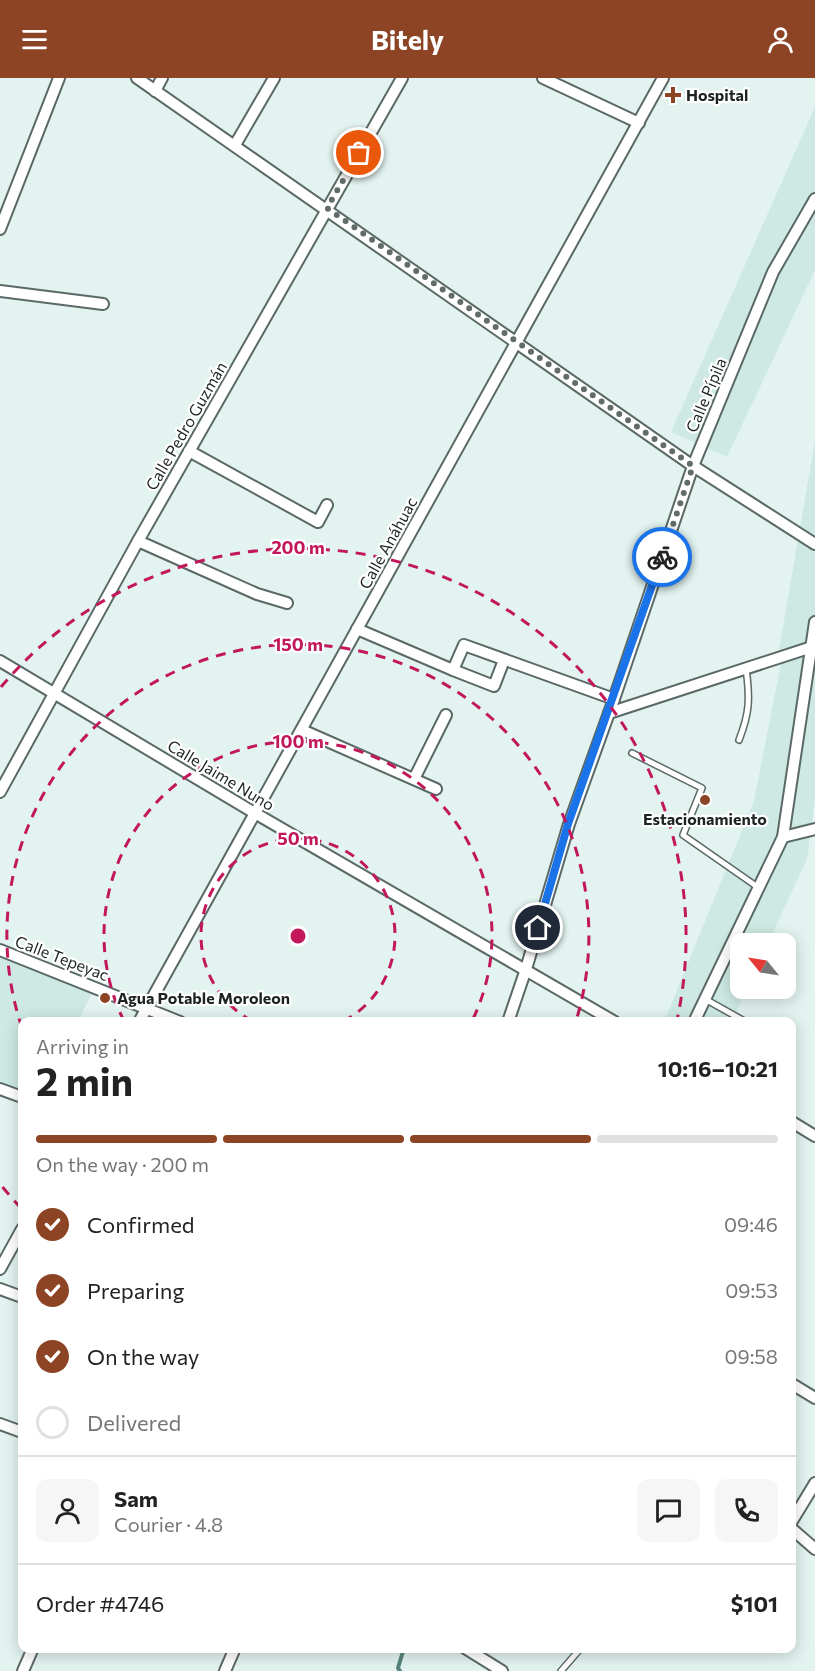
<!DOCTYPE html>
<meta charset="utf-8">
<style>
body{margin:0;font-family:Commissioner,sans-serif;background:#f6f6f6;color:#222;height:100vh;display:flex;flex-direction:column;font-size:22px;white-space:nowrap}
*{box-sizing:border-box;margin:0}
p{font-size:20px;color:#767676}
.icon{flex:none;width:33px;height:33px;fill:none;stroke:currentColor;stroke-width:2;stroke-linecap:round;stroke-linejoin:round}
.map{position:relative;flex:1;overflow:hidden}
.details{position:absolute;left:18px;top:939px;width:778px;height:636px;display:flex;flex-direction:column;background:#fff;border-radius:12px;box-shadow:0 3px 15px #0003}
.details>*{flex:none}
.needle{width:39px;rotate:300deg}
.buttons{position:absolute;left:730px;top:855px;display:grid;gap:12px}
.buttons a{display:grid;place-items:center;width:66px;height:66px;border-radius:12px;background:#fff;box-shadow:0 3px 15px #0003;font-size:30px}
.pin{position:absolute;display:grid;place-items:center;width:51px;height:51px;color:#fff;margin:-26px;border:3px solid #fff;border-radius:50%;box-shadow:0 2px 6px #0007}
.courier{position:absolute;display:grid;place-items:center;width:60px;height:60px;margin:-30px;border:4px solid #1a73e8;border-radius:50%;background:#fff;color:#222;box-shadow:0 2px 8px #0007}
.headline em{font-style:normal;font-weight:700}
.headline div{display:flex;flex-direction:column-reverse}
.headline{display:flex;align-items:center;justify-content:space-between;height:102px;padding:0 18px}
h1{font-size:39px;font-weight:700;line-height:45px}
.bar{display:grid;grid-template-columns:repeat(4,1fr);gap:9px 6px;align-content:center;height:72px;padding:0 18px}
.bar i{height:8px;border-radius:4px;background:#e0e0e0}
.bar .selected{background:#8d4425}
.bar p{grid-column:span 4}
.line{display:flex;align-items:center;gap:15px;padding:0 18px;border-top:2px solid #e0e0e0}
.line div{flex:1}
.round{display:grid;place-items:center;flex:none;width:63px;height:63px;border-radius:12px;background:#f6f6f6}
ol{padding:0 18px;list-style:none}
li{display:flex;align-items:center;gap:18px;height:66px}
li p{margin-inline-start:auto}
li .icon{padding:6px;border-radius:50%;background:#8d4425;color:#fff;stroke-width:4}
li:last-child{color:#767676}
li i{width:33px;height:33px;border:3px solid #e0e0e0;border-radius:50%}
header{display:flex;justify-content:space-between;align-items:center;height:78px;padding:0 18px;background:#8d4425;color:#fff;font-size:27px;font-weight:700}
.map>svg:first-child{display:block}
.built{fill:#cee9e3}
.lines{fill:none;stroke-linecap:round;stroke-linejoin:round}
.stream{stroke:#58857d;stroke-width:4}
.lane-casing{stroke:#5a6966;stroke-width:8}
.street-casing{stroke:#5a6966;stroke-width:14}
.lane{stroke:#fff;stroke-width:5}
.street{stroke:#fff;stroke-width:10}
.done{stroke:#626c6b;stroke-width:6;stroke-dasharray:0 10.8}
.route{stroke:#1a73e8;stroke-width:8}
.ring{fill:none;stroke:#c2185b;stroke-width:3;stroke-dasharray:10 8}
.poi-dot{fill:#8d4425;stroke:#fff;stroke-width:2}
.labels{text-anchor:middle;stroke-width:4.5;stroke-linejoin:round;paint-order:stroke}
.poi-label{font-size:16px;font-weight:bold;fill:#1d2423;stroke:#fff;text-anchor:start}
.street-label{font-size:16px;fill:#1d2423;stroke:#fff}
.centre{fill:#c2185b;stroke:#fff;stroke-width:3}
.ring-label{font-size:18px;text-anchor:middle;font-weight:bold;fill:#c2185b;stroke:#fff;stroke-width:4.5;stroke-linejoin:round;paint-order:stroke}
</style>
<header><svg class="icon" aria-label="menu" viewBox="0 0 24 24"><path d="M4 6h16M4 12h16M4 18h16"/></svg>Bitely<svg class="icon" aria-label="person" viewBox="0 0 24 24"><circle cx="12" cy="8" r="4"/><path d="M4 21q1-7 8-7t8 7"/></svg></header>
<div class="map">
<svg width="815" height="1593" viewBox="0 0 815 1593">
<rect width="100%" height="100%" fill="#e2f3f0"/>
<!-- built -->
<g class="built">
<path d="M815 29V192L727 379 671 354Z"/>
<path d="M815 363V561L779 572Z"/>
<path d="M815 574V721L807 781 768 865 741 866V910L747 911 732 943 664 944 754 723 781 585Z"/>
<path d="M0 872 95 909 78 943 22 944V1019L0 1011Z"/>
</g>
<g class="lines">
<!-- stream -->
<path class="stream" d="M400 1593 398 1590 404 1570"/>
<defs>
<g id="lane">
<path d="M739 662C750 634 750 620 746 590"/>
<path d="M632 675 702 710 683 757 759 810"/>
<path d="M705 921 746 944"/>
<path d="M561 1593 581 1570"/>
</g>
<g id="street">
<path d="M137 0 693 388 815 466"/>
<path d="M543 0 639 45"/>
<path d="M155 13 162 0"/>
<path d="M235 67 274 0"/>
<path d="M0 151 59 0"/>
<path d="M0 213 103 226"/>
<path d="M189 373 318 444 327 427"/>
<path d="M138 463 257 516 287 525"/>
<path d="M357 551 453 592 464 567 614 621"/>
<path d="M0 583 253 734 615 944"/>
<path d="M453 592 494 608 504 582"/>
<path d="M609 635 815 568"/>
<path d="M302 652 436 711"/>
<path d="M414 701 446 637"/>
<path d="M0 714 138 463 402 0"/>
<path d="M783 759 815 751"/>
<path d="M0 872 180 944"/>
<path d="M139 944 663 0"/>
<path d="M508 944 526 891 569 746 614 621 693 388 773 194 815 121"/>
<path d="M694 944 783 759 815 544"/>
<path d="M0 1011 22 1019"/>
<path d="M792 1044 815 1058"/>
<path d="M0 1191 22 1151"/>
<path d="M0 1211 22 1219"/>
<path d="M792 1306 815 1320"/>
<path d="M0 1346 22 1354"/>
<path d="M792 1443 815 1405"/>
<path d="M792 1451 815 1471"/>
<path d="M465 1570 502 1593"/>
<path d="M23 1593 33 1570"/>
<path d="M225 1593 235 1570"/>
</g>
</defs>
<!-- lane casing -->
<use href="#lane" class="lane-casing"/>
<!-- street casing -->
<use href="#street" class="street-casing"/>
<!-- lane -->
<use href="#lane" class="lane"/>
<!-- street -->
<use href="#street" class="street"/>
</g>
<g class="lines">
<!-- done -->
<path class="done" d="M359 75 327 130 693 388 662 479"/>
<!-- route -->
<path class="route" d="M538 850 568 746 662 479"/>
</g>
<!-- distance rings -->
<g class="ring">
<path d="M252 943A97 97 0 1 1 344 943"/>
<path d="M124 943A194 194 0 1 1 472 943"/>
<path d="M22 950A291 291 0 1 1 576 943"/>
<path d="M21 1130A388 388 0 0 1 1 1107M1 609A388 388 0 0 1 677 942"/>
</g>
<!-- markers -->
<g class="poi-dot">
<path d="M670 8h6v6h6v6h-6v6h-6v-6h-6v-6h6z"/>
<circle cx="705" cy="722" r="6"/>
<circle cx="105" cy="920" r="6"/>
</g>
<g class="labels">
<!-- poi labels -->
<g class="poi-label">
<text x="686" y="23">Hospital</text>
<text x="705" y="747" text-anchor="middle">Estacionamiento</text>
<text x="117" y="926">Agua Potable Moroleon</text>
</g>
<!-- street labels -->
<g class="street-label">
<text transform="translate(706 317) rotate(-67)" y="6">Calle Pípila</text>
<text transform="translate(186 348) rotate(-60)" y="6">Calle Pedro Guzmán</text>
<text transform="translate(388 465) rotate(-61)" y="6">Calle Anáhuac</text>
<text transform="translate(221 697) rotate(31)" y="6">Calle Jaime Nuno</text>
<text transform="translate(62 880) rotate(21)" y="6">Calle Tepeyac</text>
</g>
</g>
<circle cx="298" cy="858" r="9" class="centre"/>
<g class="ring-label">
<text x="298" y="476">200 m</text>
<text x="298" y="573">150 m</text>
<text x="298" y="670">100 m</text>
<text x="298" y="767">50 m</text>
</g>
</svg>
<div class="buttons">
<a><svg class="needle" viewBox="-14 -14 28 28"><path d="M0-13l5 13h-10z" fill="#e53935"/><path d="M0 13l5-13h-10z" fill="#767676"/></svg></a>
</div>
<div class="pin" style="left:359px;top:75px;background:#ea580c"><svg class="icon" aria-label="bag" viewBox="0 0 24 24"><path d="M5 8h14l-1 12H6zM9 8a3 3 0 0 1 6 0"/></svg></div>
<div class="pin" style="left:538px;top:850px;background:#1f2937"><svg class="icon" aria-label="home" viewBox="0 0 24 24"><path d="M3 11l9-7 9 7M6 9v11h12V9"/></svg></div>
<div class="courier" style="left:662px;top:479px"><svg class="icon" aria-label="bike" viewBox="0 0 24 24"><circle cx="6" cy="16" r="4"/><circle cx="18" cy="16" r="4"/><path d="M6 16l4-8h5l3 8M10 8l3 8H6M13 5h3"/></svg></div>
<section class="details">
<div class="headline"><div><h1>2 min</h1><p>Arriving in</p></div><em>10:16–10:21</em></div>
<div class="bar"><i class="selected"></i><i class="selected"></i><i class="selected"></i><i></i><p>On the way · 200 m</p></div>
<ol>
<li><svg class="icon" aria-label="check" viewBox="0 0 24 24"><path d="M5 12l5 5 9-10"/></svg>Confirmed<p>09:46</p></li>
<li><svg class="icon" aria-label="check" viewBox="0 0 24 24"><path d="M5 12l5 5 9-10"/></svg>Preparing<p>09:53</p></li>
<li><svg class="icon" aria-label="check" viewBox="0 0 24 24"><path d="M5 12l5 5 9-10"/></svg>On the way<p>09:58</p></li>
<li><i></i>Delivered</li>
</ol>
<div class="line" style="height:108px"><a class="round"><svg class="icon" aria-label="person" viewBox="0 0 24 24"><circle cx="12" cy="8" r="4"/><path d="M4 21q1-7 8-7t8 7"/></svg></a><div><b>Sam</b><p>Courier · 4.8</p></div><a class="round"><svg class="icon" aria-label="chat" viewBox="0 0 24 24"><path d="M4 5h16v11H9l-5 4z"/></svg></a><a class="round"><svg class="icon" aria-label="phone" viewBox="0 0 24 24"><path d="M5 4h4l2 5-3 2q2 4 5 5l2-3 5 2v4C11 20 4 13 5 4z"/></svg></a></div>
<div class="line" style="height:78px"><div>Order #4746</div><b>$101</b></div>
</section>
</div>
